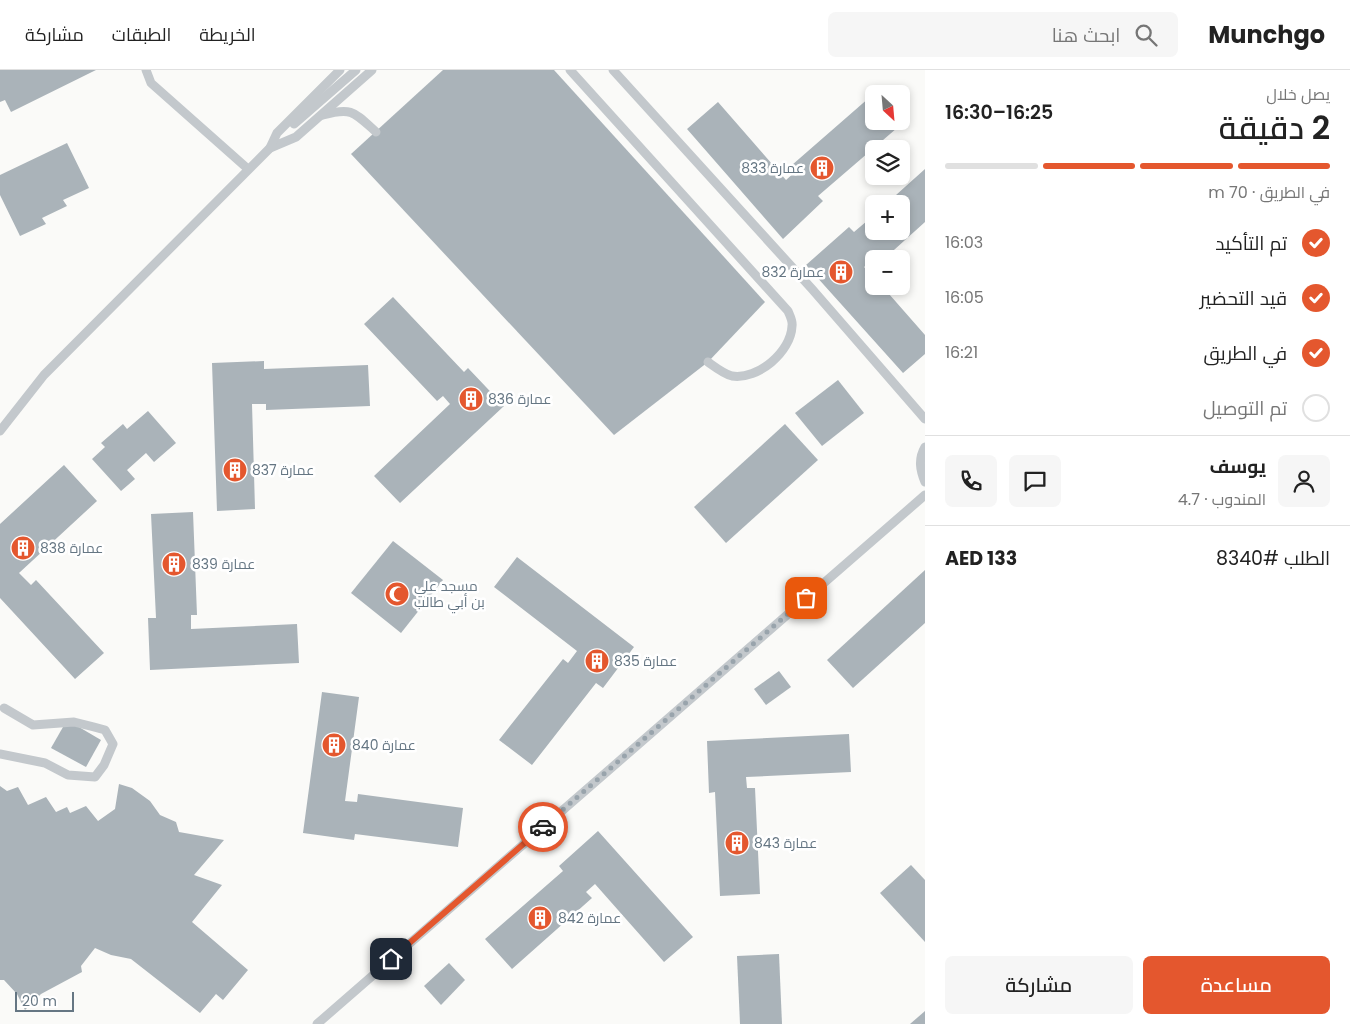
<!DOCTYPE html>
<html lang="ar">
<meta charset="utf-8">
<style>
body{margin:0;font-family:Poppins,Cairo,sans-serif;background:#f6f6f6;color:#222;direction:rtl;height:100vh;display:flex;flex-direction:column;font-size:19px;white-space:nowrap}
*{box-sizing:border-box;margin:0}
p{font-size:16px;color:#767676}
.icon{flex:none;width:28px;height:28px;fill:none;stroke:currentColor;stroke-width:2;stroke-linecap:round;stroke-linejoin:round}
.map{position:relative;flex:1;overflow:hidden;direction:ltr}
.panel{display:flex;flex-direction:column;background:#fff;width:425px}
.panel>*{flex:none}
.needle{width:32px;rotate:154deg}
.tools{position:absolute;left:865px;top:15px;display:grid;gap:10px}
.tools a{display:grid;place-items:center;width:45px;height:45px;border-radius:8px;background:#fff;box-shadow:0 2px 8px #0003;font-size:25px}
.scale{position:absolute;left:15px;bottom:12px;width:59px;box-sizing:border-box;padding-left:5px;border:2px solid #657683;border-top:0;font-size:14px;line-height:18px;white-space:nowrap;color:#657683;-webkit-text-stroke:4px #fff;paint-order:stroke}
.pin{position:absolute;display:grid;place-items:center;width:42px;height:42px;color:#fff;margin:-21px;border-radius:10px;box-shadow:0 2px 8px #0006}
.courier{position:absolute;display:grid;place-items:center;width:50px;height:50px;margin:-25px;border:4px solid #e4572e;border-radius:50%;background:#fff;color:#222;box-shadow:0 1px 6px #0007}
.overview em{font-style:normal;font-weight:600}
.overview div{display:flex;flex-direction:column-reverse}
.overview{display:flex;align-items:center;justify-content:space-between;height:85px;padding:0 20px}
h1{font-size:32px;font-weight:600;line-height:38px}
.bar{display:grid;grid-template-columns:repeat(4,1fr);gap:8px 5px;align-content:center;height:60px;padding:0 20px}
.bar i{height:6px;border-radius:4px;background:#e0e0e0}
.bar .selected{background:#e4572e}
.bar p{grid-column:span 4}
.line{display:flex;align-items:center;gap:12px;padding:0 20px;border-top:1px solid #e0e0e0}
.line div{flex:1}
.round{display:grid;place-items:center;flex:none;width:52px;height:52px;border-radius:8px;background:#f6f6f6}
ol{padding:0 20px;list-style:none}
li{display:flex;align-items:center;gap:15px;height:55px}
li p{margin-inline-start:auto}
li .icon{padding:5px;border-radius:50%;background:#e4572e;color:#fff;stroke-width:4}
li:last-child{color:#767676}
li i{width:28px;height:28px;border:2px solid #e0e0e0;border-radius:50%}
.button{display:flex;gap:10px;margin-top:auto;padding:10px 20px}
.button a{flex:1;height:58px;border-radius:8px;background:#e4572e;color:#fff;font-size:20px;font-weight:600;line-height:58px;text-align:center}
.button a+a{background:#f6f6f6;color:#222}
header{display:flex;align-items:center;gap:30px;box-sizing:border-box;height:70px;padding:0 25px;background:#fff;border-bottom:1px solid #e0e0e0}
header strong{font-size:24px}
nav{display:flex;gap:28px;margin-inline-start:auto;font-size:18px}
.search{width:350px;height:45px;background:#f6f6f6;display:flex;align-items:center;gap:12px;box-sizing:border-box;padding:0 18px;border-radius:8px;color:#767676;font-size:19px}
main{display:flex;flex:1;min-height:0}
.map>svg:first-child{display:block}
.building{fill:#aab3b9}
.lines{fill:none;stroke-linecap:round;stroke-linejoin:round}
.lane{stroke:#c3c8cc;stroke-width:9}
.done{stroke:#99a4ac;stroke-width:5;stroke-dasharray:0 9}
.route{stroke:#e4572e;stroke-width:6}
.labels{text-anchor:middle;stroke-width:5;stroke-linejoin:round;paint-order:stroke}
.poi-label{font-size:14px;fill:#657683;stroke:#fff;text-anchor:start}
</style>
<header>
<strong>Munchgo</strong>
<div class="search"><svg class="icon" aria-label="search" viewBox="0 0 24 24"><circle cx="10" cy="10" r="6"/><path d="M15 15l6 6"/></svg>ابحث هنا</div>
<nav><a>الخريطة</a><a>الطبقات</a><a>مشاركة</a></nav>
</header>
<main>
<section class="panel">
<div class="overview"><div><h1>2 دقيقة</h1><p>يصل خلال</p></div><em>16:25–16:30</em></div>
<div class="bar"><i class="selected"></i><i class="selected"></i><i class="selected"></i><i></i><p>في الطريق · 70 m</p></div>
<ol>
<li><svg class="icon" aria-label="check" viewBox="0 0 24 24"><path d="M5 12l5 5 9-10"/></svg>تم التأكيد<p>16:03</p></li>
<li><svg class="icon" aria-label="check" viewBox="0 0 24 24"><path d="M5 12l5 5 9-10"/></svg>قيد التحضير<p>16:05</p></li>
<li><svg class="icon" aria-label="check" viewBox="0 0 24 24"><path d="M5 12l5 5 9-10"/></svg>في الطريق<p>16:21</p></li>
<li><i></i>تم التوصيل</li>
</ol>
<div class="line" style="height:90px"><a class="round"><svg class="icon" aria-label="person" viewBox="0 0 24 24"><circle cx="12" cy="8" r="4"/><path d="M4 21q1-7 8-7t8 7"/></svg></a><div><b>يوسف</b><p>المندوب · 4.7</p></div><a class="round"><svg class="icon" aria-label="chat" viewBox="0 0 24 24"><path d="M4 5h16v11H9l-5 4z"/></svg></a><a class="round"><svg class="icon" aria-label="phone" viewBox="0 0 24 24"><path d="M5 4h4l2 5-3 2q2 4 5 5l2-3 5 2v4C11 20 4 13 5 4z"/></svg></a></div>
<div class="line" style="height:65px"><div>الطلب #8340</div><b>AED 133</b></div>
<div class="button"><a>مساعدة</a><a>مشاركة</a></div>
</section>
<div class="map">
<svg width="925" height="954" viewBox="0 0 925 954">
<rect width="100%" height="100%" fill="#fafaf8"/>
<!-- building -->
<g class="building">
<path d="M0 0H96L11 42 5 30 0 32Z"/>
<path d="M443 0H554L765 232 708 292 614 365 351 84Z"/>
<path d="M870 27 874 31V51H892L897 58 818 126 823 131 783 169 687 59 718 32 786 110 796 101 792 95Z"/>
<path d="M67 73 89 118 63 130 67 136 42 148 46 154 20 166 0 125V105Z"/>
<path d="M925 99V152L884 189 874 188 864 197 874 207V216H882L925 265V284L903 303 806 195 849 157 854 162 874 145V161H901V134H886Z"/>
<path d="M393 227 464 302 468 298 504 336 400 433 374 406 450 334 443 326 437 331 364 254Z"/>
<path d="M264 291V299L368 295 370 336 266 340V334H252L255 439 217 441 212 293Z"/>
<path d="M838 310 864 343 822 376 795 343Z"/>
<path d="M148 341 176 373 154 392 146 383 127 400 135 409 121 421 92 389 105 377 101 373 123 354 127 359Z"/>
<path d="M785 354 818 390 726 473 694 437Z"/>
<path d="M64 395 97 431 19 503 31 515 36 510 104 583 75 609 0 528V454Z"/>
<path d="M193 442 197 545H191V559L297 554 299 593 150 600 148 548H156L151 444Z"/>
<path d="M393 471 443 510 401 563 351 523Z"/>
<path d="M517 487 634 577 603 618 596 613 532 695 499 670 563 589 568 593 577 581 494 517Z"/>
<path d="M925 500V553L853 618 827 590Z"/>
<path d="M779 601 791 617 766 635 754 619Z"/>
<path d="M322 622 359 627 345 731 357 732 358 724 463 738 458 777 355 764 354 770 303 763Z"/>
<path d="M67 650 101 670 86 697 51 678Z"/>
<path d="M849 664 851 702 746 707 747 718H755L760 824 720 826 715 722 709 723 707 671Z"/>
<path d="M119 714 132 718 150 731 160 745 176 752 179 762 224 770 194 805 222 815 192 852 248 900 223 930 216 924 200 943 131 889 111 885 95 878 81 896 82 902 41 924 25 940 17 924 4 910H0V716L7 721 18 717 28 735 46 727 56 742 67 737 70 743 86 736 98 751 115 739Z"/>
<path d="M598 761 693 867 664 892 595 814 586 822 592 828 512 899 485 869 563 801 559 796Z"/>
<path d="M911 795 925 810V872L880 823Z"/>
<path d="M779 884 782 954H740L737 886Z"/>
<path d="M449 893 465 910 441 935 424 916Z"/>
<path d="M925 941V954H910Z"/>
</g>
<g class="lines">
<!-- lane -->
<g class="lane">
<path d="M146 0 151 13 248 99"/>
<path d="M570 0 788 241C790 246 793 251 792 256 791 282 758 310 732 306 724 304 715 297 708 292"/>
<path d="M613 0 812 219 925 349"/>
<path d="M323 45C352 37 354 42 376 62"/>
<path d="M294 54 356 0"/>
<path d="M270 78 296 67 372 0"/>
<path d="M0 361 44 305 270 78 277 63 340 0"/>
<path d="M925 377C918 389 920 400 925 412"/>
<path d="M0 684 45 693 68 705 95 707 104 695 113 674 105 660 94 657 74 652 33 655 4 638"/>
<path d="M317 954 925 425"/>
</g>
</g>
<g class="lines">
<!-- done -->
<path class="done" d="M543 757 806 528"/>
<!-- route -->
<path class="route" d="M391 889 543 757"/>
</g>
<!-- icons -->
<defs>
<symbol id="building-disc" viewBox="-11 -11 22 22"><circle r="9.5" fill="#e4572e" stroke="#fff"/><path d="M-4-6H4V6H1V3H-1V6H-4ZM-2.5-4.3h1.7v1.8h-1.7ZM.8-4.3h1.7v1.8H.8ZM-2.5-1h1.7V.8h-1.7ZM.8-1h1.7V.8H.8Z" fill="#fff"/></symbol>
<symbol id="mosque-disc" viewBox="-11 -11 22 22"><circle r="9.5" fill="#e4572e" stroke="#fff"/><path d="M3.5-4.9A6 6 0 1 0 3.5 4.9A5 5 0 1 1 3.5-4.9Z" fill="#fff"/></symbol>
</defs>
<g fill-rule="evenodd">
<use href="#building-disc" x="808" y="84" width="28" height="28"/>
<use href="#building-disc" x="827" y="188" width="28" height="28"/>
<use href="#building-disc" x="457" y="315" width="28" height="28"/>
<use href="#building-disc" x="221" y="386" width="28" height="28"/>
<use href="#building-disc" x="9" y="464" width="28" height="28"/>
<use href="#building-disc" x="160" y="480" width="28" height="28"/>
<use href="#mosque-disc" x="383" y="510" width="28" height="28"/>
<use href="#building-disc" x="583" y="577" width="28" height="28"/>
<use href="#building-disc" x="320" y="661" width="28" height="28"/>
<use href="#building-disc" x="723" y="759" width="28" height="28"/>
<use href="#building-disc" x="526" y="834" width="28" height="28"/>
</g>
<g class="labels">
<!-- poi labels -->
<g class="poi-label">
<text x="804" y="103" text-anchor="end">عمارة 833</text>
<text x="824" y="207" text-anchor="end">عمارة 832</text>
<text x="488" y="334">عمارة 836</text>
<text x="252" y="405">عمارة 837</text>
<text x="40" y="483">عمارة 838</text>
<text x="192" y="499">عمارة 839</text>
<text x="414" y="521">مسجد علي<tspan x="414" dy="16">بن أبي طالب</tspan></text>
<text x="614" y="596">عمارة 835</text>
<text x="352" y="680">عمارة 840</text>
<text x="754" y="778">عمارة 843</text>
<text x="558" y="853">عمارة 842</text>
</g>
</g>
</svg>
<div class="tools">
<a><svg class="needle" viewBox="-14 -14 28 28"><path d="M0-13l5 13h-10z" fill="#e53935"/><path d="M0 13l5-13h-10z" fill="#767676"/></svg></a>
<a><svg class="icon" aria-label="layers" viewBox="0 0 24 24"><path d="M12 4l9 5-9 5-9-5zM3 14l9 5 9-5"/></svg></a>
<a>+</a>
<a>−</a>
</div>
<div class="scale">20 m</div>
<div class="pin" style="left:806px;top:528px;background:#ea580c"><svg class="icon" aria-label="bag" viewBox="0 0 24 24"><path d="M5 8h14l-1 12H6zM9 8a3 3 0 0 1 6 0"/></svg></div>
<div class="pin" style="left:391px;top:889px;background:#1f2937"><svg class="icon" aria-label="home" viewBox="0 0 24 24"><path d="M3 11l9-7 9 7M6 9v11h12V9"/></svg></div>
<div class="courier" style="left:543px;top:757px"><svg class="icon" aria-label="car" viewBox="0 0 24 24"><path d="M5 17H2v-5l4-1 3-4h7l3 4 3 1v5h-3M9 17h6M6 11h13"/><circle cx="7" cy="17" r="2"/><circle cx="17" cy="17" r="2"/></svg></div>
</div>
</main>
